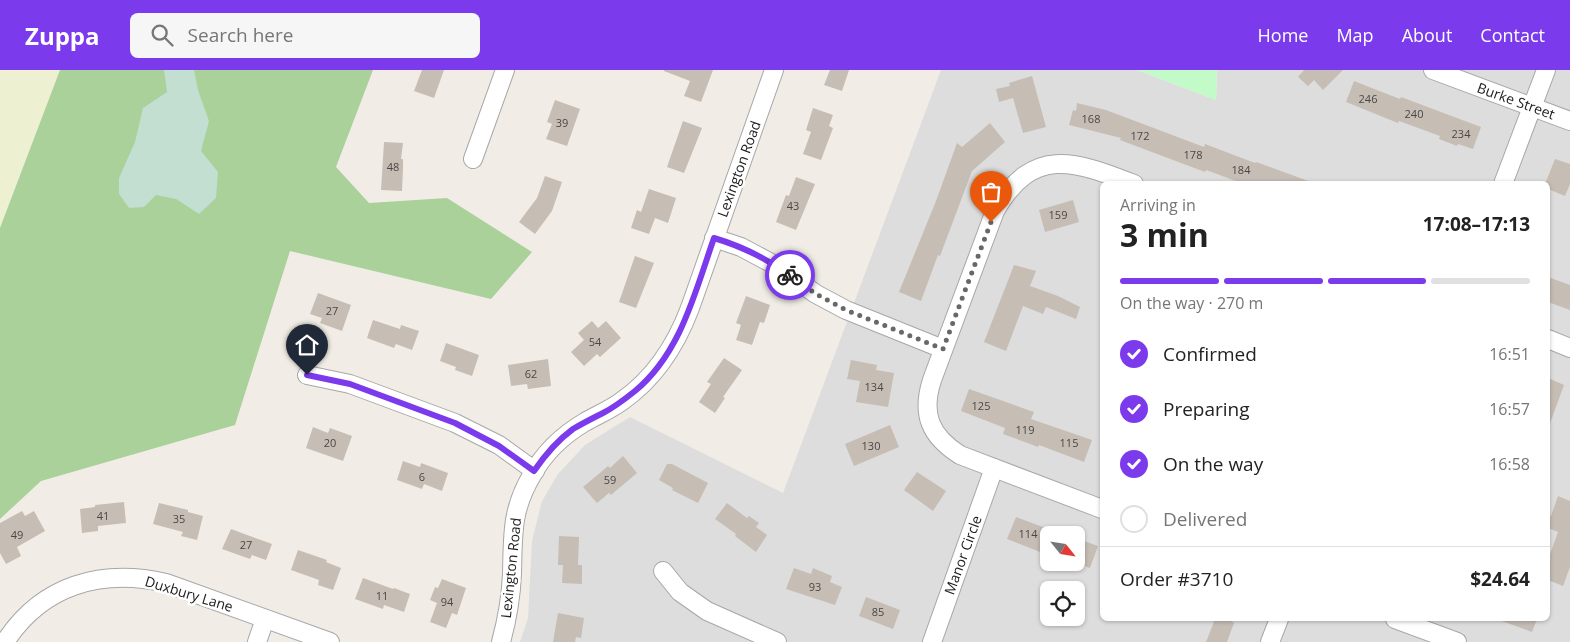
<!DOCTYPE html>
<meta charset="utf-8">
<style>
body{margin:0;font-family:"Open Sans",sans-serif;background:#f6f6f6;color:#222;height:100vh;display:flex;flex-direction:column;font-size:19px;white-space:nowrap}
*{box-sizing:border-box;margin:0}
p{font-size:16px;color:#767676}
.icon{flex:none;width:28px;height:28px;fill:none;stroke:currentColor;stroke-width:2;stroke-linecap:round;stroke-linejoin:round}
.map{position:relative;flex:1;overflow:hidden}
.side{position:absolute;left:1100px;top:111px;width:450px;height:440px;display:flex;flex-direction:column;background:#fff;border-radius:8px;box-shadow:0 1px 4px #0004}
.side>*{flex:none}
.needle{width:32px;rotate:120deg}
.controls{position:absolute;left:1040px;top:456px;display:grid;gap:10px}
.controls a{display:grid;place-items:center;width:45px;height:45px;border-radius:8px;background:#fff;box-shadow:0 1px 4px #0004;font-size:25px}
.pin{position:absolute;display:grid;place-items:center;width:42px;height:42px;color:#fff;margin:-51px -21px;border-radius:50% 50% 50% 0;rotate:-45deg;box-shadow:0 0 5px #0007}
.pin .icon{rotate:45deg}
.courier{position:absolute;display:grid;place-items:center;width:50px;height:50px;margin:-25px;border:4px solid #7c3aed;border-radius:50%;background:#fff;color:#222;box-shadow:0 1px 6px #0007}
.overview em{font-style:normal;font-weight:700}
.overview div{display:flex;flex-direction:column-reverse}
.overview{display:flex;align-items:center;justify-content:space-between;height:85px;padding:0 20px}
h1{font-size:32px;font-weight:700;line-height:38px}
.bar{display:grid;grid-template-columns:repeat(4,1fr);gap:8px 5px;align-content:center;height:60px;padding:0 20px}
.bar i{height:6px;border-radius:4px;background:#e0e0e0}
.bar .current{background:#7c3aed}
.bar p{grid-column:span 4}
.line{display:flex;align-items:center;gap:12px;padding:0 20px;border-top:1px solid #e0e0e0}
.line div{flex:1}
ol{padding:0 20px;list-style:none}
li{display:flex;align-items:center;gap:15px;height:55px}
li p{margin-inline-start:auto}
li .icon{padding:5px;border-radius:50%;background:#7c3aed;color:#fff;stroke-width:4}
li:last-child{color:#767676}
li i{width:28px;height:28px;border:2px solid #e0e0e0;border-radius:50%}
header{display:flex;align-items:center;gap:30px;box-sizing:border-box;height:70px;padding:0 25px;background:#7c3aed;color:#fff}
header strong{font-size:24px}
nav{display:flex;gap:28px;margin-inline-start:auto;font-size:18px}
.search{width:350px;height:45px;background:#f6f6f6;display:flex;align-items:center;gap:12px;box-sizing:border-box;padding:0 18px;border-radius:8px;color:#767676;font-size:19px}
.map>svg:first-child{display:block}
.residential{fill:#dedddd;fill-rule:evenodd}
.farmland{fill:#edf0d1}
.forest{fill:#a9d199}
.wetland{fill:#c2dfd2}
.park{fill:#c2fbc8}
.building{fill:#c6bdb5}
.lines{fill:none;stroke-linecap:round;stroke-linejoin:round}
.minor-casing{stroke:#a7a7a7;stroke-width:20}
.minor{stroke:#fff;stroke-width:18}
.done{stroke:#696865;stroke-width:5;stroke-dasharray:0 9}
.route{stroke:#7c3aed;stroke-width:6}
.labels{text-anchor:middle;stroke-width:5;stroke-linejoin:round;paint-order:stroke}
.number-label{font-size:11px;fill:#4a4745}
.street-label{font-size:14px;fill:#202020;stroke:#fff}
</style>
<header>
<strong>Zuppa</strong>
<div class="search"><svg class="icon" aria-label="search" viewBox="0 0 24 24"><circle cx="10" cy="10" r="6"/><path d="M15 15l6 6"/></svg>Search here</div>
<nav><a>Home</a><a>Map</a><a>About</a><a>Contact</a></nav>
</header>
<div class="map">
<svg width="1570" height="572" viewBox="0 0 1570 572">
<rect width="100%" height="100%" fill="#f1ede6"/>
<!-- residential -->
<path class="residential" d="M941 0H1137L1216 30 1217 0H1570V572H520L528 548 532 471 542 431 558 404 585 375 630 347 783 423ZM1102 114H1548V549H1102ZM1049 465H1076V492H1049ZM1049 520H1076V548H1049Z"/>
<!-- farmland -->
<path class="farmland" d="M0 0H60L0 158Z"/>
<!-- forest -->
<path class="forest" d="M60 0H373L336 97 369 133 447 128 532 182 491 229 290 181 235 355 41 411 0 449V158Z"/>
<!-- wetland -->
<path class="wetland" d="M164 0H194L198 20 209 51 201 81 218 102 216 128 199 144 176 129 156 125 144 137 129 138 119 124V108L135 72 143 38 167 22Z"/>
<!-- park -->
<path class="park" d="M1137 0H1217L1216 30Z"/>
<!-- building -->
<g class="building">
<path d="M422 0H444L434 28 414 21Z"/>
<path d="M664 0H713L701 32 684 26 690 11 664 1Z"/>
<path d="M830 0H849L842 21 824 15Z"/>
<path d="M1304 0H1343L1323 20 1314 10 1308 16 1298 7Z"/>
<path d="M1032 6 1046 57 1023 63 1013 28 999 32 996 19 1010 16 1009 13Z"/>
<path d="M1354 11 1400 29 1401 27 1481 57 1473 79 1458 74 1457 76 1439 69 1440 66 1399 51 1398 53 1346 32Z"/>
<path d="M555 30 580 39 567 76 546 69 552 54 547 52Z"/>
<path d="M1077 33 1106 40 1204 77 1205 74 1255 93 1256 92 1311 112V114H1244L1206 100 1205 102 1120 70 1121 68 1069 55 1073 40 1076 41Z"/>
<path d="M813 38 833 45 829 56 833 58 821 90 803 84 811 62 806 60Z"/>
<path d="M683 51 702 58 684 103 667 97Z"/>
<path d="M990 53 1005 72 972 101 940 186 938 185 921 231 899 222 936 131 957 73 962 77Z"/>
<path d="M384 72 403 73 401 89H403V98L402 121 381 120Z"/>
<path d="M1555 89 1570 94V114L1565 126 1548 119V114H1545Z"/>
<path d="M545 106 562 112 552 141 535 164 519 152 537 128Z"/>
<path d="M796 107 815 114 796 160 776 152 786 125 789 126Z"/>
<path d="M649 119 676 128 668 153 655 148 649 164 631 158 637 140 641 142Z"/>
<path d="M1073 130 1079 152 1045 162 1039 140Z"/>
<path d="M635 186 654 193 636 238 619 232Z"/>
<path d="M1014 195 1036 201 1030 216 1058 226 1080 237 1076 249 1046 237 1043 244 1023 236 1006 281 984 272Z"/>
<path d="M1548 207 1570 215V240L1548 232Z"/>
<path d="M318 223 351 235 342 261 320 253 322 248 310 244Z"/>
<path d="M746 226 770 235 764 253 760 252 752 275 736 270 741 255 736 253Z"/>
<path d="M373 250 400 259 401 255 419 261 412 280 396 274 394 278 367 268Z"/>
<path d="M592 251 598 258 606 251 621 268 600 287 597 284 584 296 571 282 584 270 578 263Z"/>
<path d="M446 273 479 285 472 306 455 300 456 297 440 291Z"/>
<path d="M724 288 742 300 723 327 725 328 715 343 699 332 711 314 707 312Z"/>
<path d="M548 289 551 316 528 319 527 314 511 316 508 295Z"/>
<path d="M851 290 877 295 876 300 894 303 888 337 856 332 860 311 847 309Z"/>
<path d="M1548 308 1564 315 1549 356H1548Z"/>
<path d="M969 319 1034 342 1031 349 1092 370 1084 392 1039 375 1038 377 1003 364 1005 358 961 341Z"/>
<path d="M890 355 899 377 854 396 845 374Z"/>
<path d="M313 357 328 363 330 358 352 366 343 391 306 378Z"/>
<path d="M623 386 637 403 611 425 609 423 597 433 583 417 601 402 608 396 610 398Z"/>
<path d="M403 391 420 397 421 393 448 403 442 421 424 414 422 419 397 410Z"/>
<path d="M667 394H672L708 413 698 433 672 420 673 418 659 410Z"/>
<path d="M917 402 946 421 933 441 904 420Z"/>
<path d="M1558 426 1570 431V497L1563 516 1548 510V490L1558 462 1548 458V445L1551 446Z"/>
<path d="M124 432 126 453 98 456V461L82 463 80 439 95 437V435Z"/>
<path d="M159 433 188 440V442L203 446 197 470 181 466 183 462 153 454Z"/>
<path d="M727 433 747 448 749 446 759 453 756 457 767 465 756 482 735 466 736 464 715 449Z"/>
<path d="M22 441 25 446 34 441 45 461 17 477 21 486 6 494 0 483V453Z"/>
<path d="M1016 447 1048 459 1040 482 1007 469Z"/>
<path d="M231 459 272 474 266 490 252 485 250 489 222 479Z"/>
<path d="M559 466 579 467 578 495H582V514L562 513 563 495H558Z"/>
<path d="M1076 468 1098 476 1090 498 1076 493Z"/>
<path d="M298 480 327 490 326 492 341 498 333 520 318 515 319 510 291 500Z"/>
<path d="M794 498 811 504 813 498 832 506 830 512 842 517 835 535 786 519Z"/>
<path d="M363 508 393 519 394 518 410 524 404 542 384 535 383 539 355 529Z"/>
<path d="M442 509 466 518 457 545 452 543 446 558 430 552 437 533 430 530 435 517 438 518Z"/>
<path d="M866 527 900 540 893 559 859 546Z"/>
<path d="M558 543 584 548 581 568 576 567 575 572H553Z"/>
<path d="M1215 549H1234L1232 552 1234 553 1227 572H1206Z"/>
<path d="M1499 549H1537L1532 562 1499 550Z"/>
</g>
<g class="lines">
<defs>
<g id="minor">
<path d="M1433 0 1570 51"/>
<path d="M473 89 505 0"/>
<path d="M1503 114 1546 0"/>
<path d="M714 168 741 177 773 194 816 224 846 240 943 279"/>
<path d="M1548 269 1570 278"/>
<path d="M307 305 350 314 455 353 499 375 535 401"/>
<path d="M1102 439 960 385C930 366 921 344 932 310L995 141C1033 75 1074 91 1134 114"/>
<path d="M663 501 680 522 707 541 777 572"/>
<path d="M1395 549 1457 572"/>
<path d="M5 572C42 515 101 498 166 513L330 572"/>
<path d="M257 572 265 549"/>
<path d="M501 572C507 550 511 527 512 504 513 466 511 440 532 405 544 383 563 365 585 352 597 345 610 340 622 331 655 308 676 275 690 238L774 0"/>
<path d="M932 572 994 398"/>
<path d="M1270 572 1279 549"/>
</g>
</defs>
<!-- minor casing -->
<use href="#minor" class="minor-casing"/>
<!-- minor -->
<use href="#minor" class="minor"/>
</g>
<g class="lines">
<!-- done -->
<path class="done" d="M790 205 816 224 846 240 943 279 991 152"/>
<!-- route -->
<path class="route" d="M307 305 350 314 455 353 499 376 534 401C545 385 558 370 573 359 583 353 593 348 603 343 615 337 625 329 635 321 681 283 695 222 714 168 741 176 767 189 790 205"/>
</g>
<g class="labels">
<!-- number labels -->
<g class="number-label">
<text x="1368" y="33">246</text>
<text x="1414" y="48">240</text>
<text x="1091" y="53">168</text>
<text x="562" y="57">39</text>
<text x="1461" y="68">234</text>
<text x="1140" y="70">172</text>
<text x="1193" y="89">178</text>
<text x="393" y="101">48</text>
<text x="1241" y="104">184</text>
<text x="793" y="140">43</text>
<text x="1058" y="149">159</text>
<text x="332" y="245">27</text>
<text x="595" y="276">54</text>
<text x="531" y="308">62</text>
<text x="874" y="321">134</text>
<text x="981" y="340">125</text>
<text x="1025" y="364">119</text>
<text x="330" y="377">20</text>
<text x="1069" y="377">115</text>
<text x="871" y="380">130</text>
<text x="422" y="411">6</text>
<text x="610" y="414">59</text>
<text x="103" y="450">41</text>
<text x="179" y="453">35</text>
<text x="1028" y="468">114</text>
<text x="17" y="469">49</text>
<text x="246" y="479">27</text>
<text x="815" y="521">93</text>
<text x="382" y="530">11</text>
<text x="447" y="536">94</text>
<text x="878" y="546">85</text>
</g>
<!-- street labels -->
<g class="street-label">
<text transform="translate(1516 31) rotate(20)" y="5">Burke Street</text>
<text transform="translate(739 99) rotate(-70)" y="5">Lexington Road</text>
<text transform="translate(963 485) rotate(-70)" y="5">Manor Circle</text>
<text transform="translate(511 498) rotate(-84)" y="5">Lexington Road</text>
<text transform="translate(189 524) rotate(17)" y="5">Duxbury Lane</text>
</g>
</g>
</svg>
<div class="controls">
<a><svg class="needle" viewBox="-14 -14 28 28"><path d="M0-13l5 13h-10z" fill="#e53935"/><path d="M0 13l5-13h-10z" fill="#767676"/></svg></a>
<a><svg class="icon" aria-label="locate" viewBox="0 0 24 24"><circle cx="12" cy="12" r="6"/><path d="M12 2v4M12 18v4M2 12h4M18 12h4"/></svg></a>
</div>
<div class="pin" style="left:991px;top:152px;background:#ea580c"><svg class="icon" aria-label="bag" viewBox="0 0 24 24"><path d="M5 8h14l-1 12H6zM9 8a3 3 0 0 1 6 0"/></svg></div>
<div class="pin" style="left:307px;top:305px;background:#1f2937"><svg class="icon" aria-label="home" viewBox="0 0 24 24"><path d="M3 11l9-7 9 7M6 9v11h12V9"/></svg></div>
<div class="courier" style="left:790px;top:205px"><svg class="icon" aria-label="bike" viewBox="0 0 24 24"><circle cx="6" cy="16" r="4"/><circle cx="18" cy="16" r="4"/><path d="M6 16l4-8h5l3 8M10 8l3 8H6M13 5h3"/></svg></div>
<section class="side">
<div class="overview"><div><h1>3 min</h1><p>Arriving in</p></div><em>17:08–17:13</em></div>
<div class="bar"><i class="current"></i><i class="current"></i><i class="current"></i><i></i><p>On the way · 270 m</p></div>
<ol>
<li><svg class="icon" aria-label="check" viewBox="0 0 24 24"><path d="M5 12l5 5 9-10"/></svg>Confirmed<p>16:51</p></li>
<li><svg class="icon" aria-label="check" viewBox="0 0 24 24"><path d="M5 12l5 5 9-10"/></svg>Preparing<p>16:57</p></li>
<li><svg class="icon" aria-label="check" viewBox="0 0 24 24"><path d="M5 12l5 5 9-10"/></svg>On the way<p>16:58</p></li>
<li><i></i>Delivered</li>
</ol>
<div class="line" style="height:65px"><div>Order #3710</div><b>$24.64</b></div>
</section>
</div>
